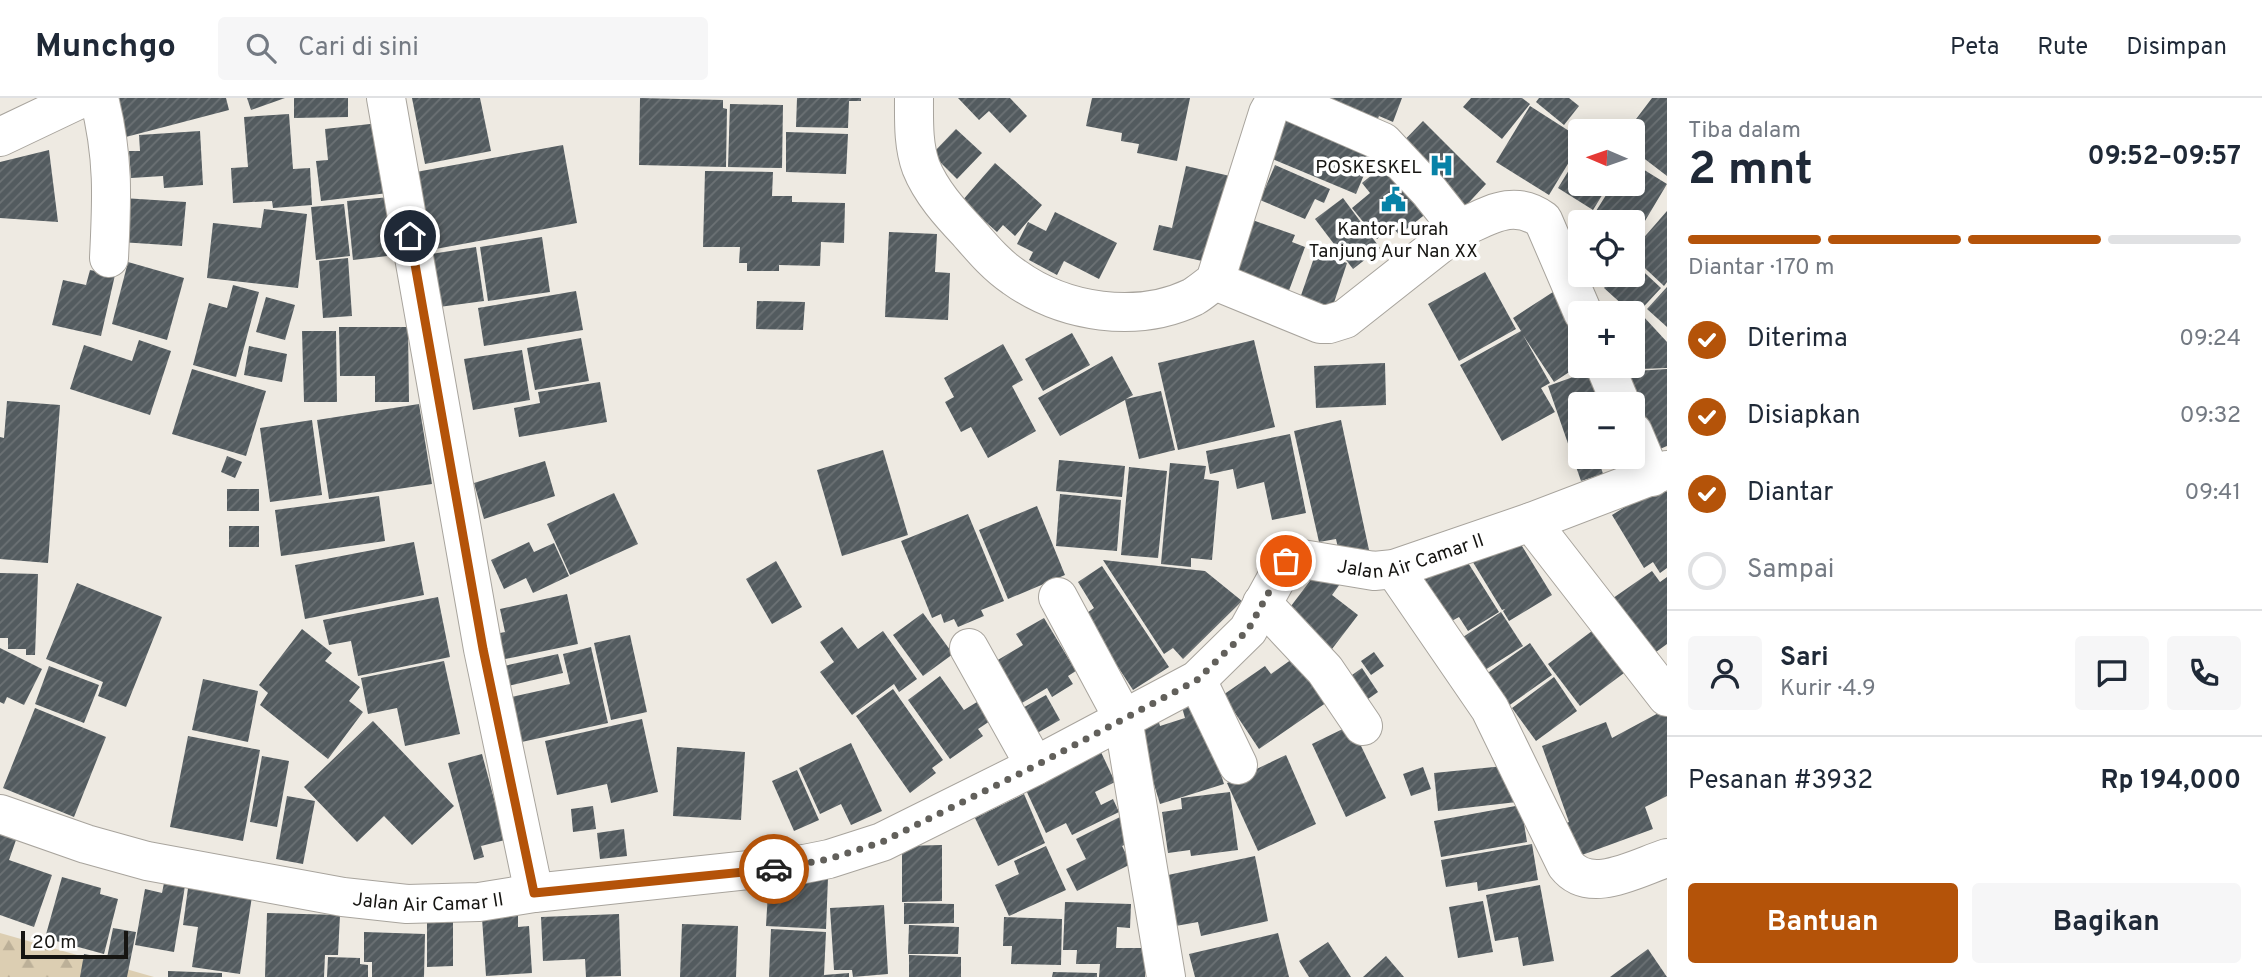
<!DOCTYPE html>
<html lang="id">
<meta charset="utf-8">
<style>
body{margin:0;font-family:Overpass,sans-serif;background:#f6f6f7;color:#1f2937;height:100vh;display:flex;flex-direction:column;font-size:26px;white-space:nowrap}
*{box-sizing:border-box;margin:0}
p{font-size:23px;color:#747a83}
.icon{flex:none;width:38px;height:38px;fill:none;stroke:currentColor;stroke-width:2;stroke-linecap:round;stroke-linejoin:round}
.map{position:relative;flex:1;overflow:hidden}
.drawer{display:flex;flex-direction:column;background:#fff;width:595px}
.drawer>*{flex:none}
.needle{width:46px;rotate:272deg}
.tools{position:absolute;left:1568px;top:21px;display:grid;gap:14px}
.tools a{display:grid;place-items:center;width:77px;height:77px;border-radius:7px;background:#fff;box-shadow:0 4px 18px #0003;font-size:35px}
.scale{position:absolute;left:21px;bottom:18px;width:107px;box-sizing:border-box;padding-left:7px;border:4px solid #161512;border-top:0;font-size:19px;line-height:24px;white-space:nowrap;color:#161512;-webkit-text-stroke:5px #fff;paint-order:stroke}
.pin{position:absolute;display:grid;place-items:center;width:60px;height:60px;color:#fff;margin:-30px;border:4px solid #fff;border-radius:50%;box-shadow:0 2px 7px #0007}
.courier{position:absolute;display:grid;place-items:center;width:70px;height:70px;margin:-35px;border:5px solid #b45309;border-radius:50%;background:#fff;color:#222;box-shadow:0 2px 9px #0007}
.overview em{font-style:normal;font-weight:700}
.overview div{display:flex;flex-direction:column-reverse}
.overview{display:flex;align-items:center;justify-content:space-between;height:119px;padding:0 21px}
h1{font-size:46px;font-weight:700;line-height:52px}
.bar{display:grid;grid-template-columns:repeat(4,1fr);gap:10px 7px;align-content:center;height:84px;padding:0 21px}
.bar i{height:9px;border-radius:5px;background:#e0e1e3}
.bar .selected{background:#b45309}
.bar p{grid-column:span 4}
.line{display:flex;align-items:center;gap:18px;padding:0 21px;border-top:2px solid #e0e1e3}
.line div{flex:1}
.round{display:grid;place-items:center;flex:none;width:74px;height:74px;border-radius:7px;background:#f6f6f7}
ol{padding:0 21px;list-style:none}
li{display:flex;align-items:center;gap:21px;height:77px}
li p{margin-inline-start:auto}
li .icon{padding:7px;border-radius:50%;background:#b45309;color:#fff;stroke-width:4}
li:last-child{color:#747a83}
li i{width:38px;height:38px;border:4px solid #e0e1e3;border-radius:50%}
.cta{display:flex;gap:14px;margin-top:auto;padding:14px 21px}
.cta a{flex:1;height:80px;border-radius:7px;background:#b45309;color:#fff;font-size:28px;font-weight:700;line-height:80px;text-align:center}
.cta a+a{background:#f6f6f7;color:#1f2937}
header{display:flex;align-items:center;gap:42px;box-sizing:border-box;height:98px;padding:0 35px;background:#fff;border-bottom:2px solid #e0e1e3}
header strong{font-size:33px}
nav{display:flex;gap:38px;margin-inline-start:auto;font-size:24px}
.search{width:490px;height:63px;background:#f6f6f7;display:flex;align-items:center;gap:18px;box-sizing:border-box;padding:0 24px;border-radius:7px;color:#747a83;font-size:26px}
main{display:flex;flex:1;min-height:0}
.map>svg:first-child{display:block}
.forest{fill:url(#forest-firs)}
.building{fill:url(#building-hatch)}
.lines{fill:none;stroke-linecap:round;stroke-linejoin:round}
.minor-casing{stroke:#a8a49d;stroke-width:40}
.minor{stroke:#fff;stroke-width:38}
.done{stroke:#62605b;stroke-width:7;stroke-dasharray:0 12.6}
.route{stroke:#b45309;stroke-width:9}
.labels{text-anchor:middle;stroke-width:7;stroke-linejoin:round;paint-order:stroke}
.poi-label{font-size:19px;fill:#161512;stroke:#fff;text-anchor:end}
.street-label{font-size:19px;fill:#161512;stroke:#fff}
</style>
<header>
<strong>Munchgo</strong>
<div class="search"><svg class="icon" aria-label="search" viewBox="0 0 24 24"><circle cx="10" cy="10" r="6"/><path d="M15 15l6 6"/></svg>Cari di sini</div>
<nav><a>Peta</a><a>Rute</a><a>Disimpan</a></nav>
</header>
<main>
<div class="map">
<svg width="1667" height="879" viewBox="0 0 1667 879">
<defs>
<pattern id="forest-firs" width="22" height="20" patternUnits="userSpaceOnUse" patternTransform="scale(1.75)"><rect width="22" height="20" fill="#dcceb2"/><path d="M5 1l3.5 6h-7zM16 11l3.5 6h-7z" fill="#bcb098"/></pattern>
<pattern id="building-hatch" width="6" height="6" patternUnits="userSpaceOnUse" patternTransform="scale(1.75)"><rect width="6" height="6" fill="#535b5f"/><path d="M-1 1l2-2M0 6l6-6M5 7l2-2" fill="none" stroke="#6c7275"/></pattern>
</defs>
<rect width="100%" height="100%" fill="#eeeae2"/>
<!-- forest -->
<path class="forest" d="M0 835 154 879H0Z"/>
<!-- building -->
<g class="building">
<path d="M112 0H226L229 12 122 40Z"/>
<path d="M247 0H285L251 12Z"/>
<path d="M294 0H348V19L294 20Z"/>
<path d="M412 0H480L491 53 425 66Z"/>
<path d="M640 0 723 2V10L727 11 726 69 639 67Z"/>
<path d="M797 0H861V3H849L848 30 796 29Z"/>
<path d="M958 0H1010L1027 18 1010 35 989 13 979 22Z"/>
<path d="M1092 0H1190L1177 63 1137 55 1139 46 1121 43 1122 35 1086 28Z"/>
<path d="M1299 0H1402L1393 24 1379 18 1375 28Z"/>
<path d="M1471 0H1522L1530 6 1502 41 1463 9Z"/>
<path d="M1539 0H1569L1579 8 1564 27 1536 4Z"/>
<path d="M1652 0H1667V78L1633 52V33H1627Z"/>
<path d="M730 6 783 7 782 70 728 69Z"/>
<path d="M1530 8 1580 40V46L1549 97 1496 64Z"/>
<path d="M1290 12 1376 48 1356 96 1270 60Z"/>
<path d="M289 16 293 71 310 70 312 107 273 110 272 103 233 105 231 70 248 69 244 19Z"/>
<path d="M1423 23 1486 86 1461 113 1397 50Z"/>
<path d="M379 25 388 95 321 103 316 63 328 62 325 31Z"/>
<path d="M956 31 982 55 957 81 932 56Z"/>
<path d="M200 33 203 87 164 90 163 78 131 80 129 53H140L139 37Z"/>
<path d="M786 34 848 36 846 76 786 74Z"/>
<path d="M563 47 577 125 430 152 416 74Z"/>
<path d="M49 52 58 124 0 120V64Z"/>
<path d="M1580 54V86H1609L1593 112 1558 90Z"/>
<path d="M1393 60 1432 111 1399 137 1392 128 1377 141 1352 110 1370 95 1362 85Z"/>
<path d="M995 65 1042 107 1015 138 1003 127 997 134 962 103Z"/>
<path d="M1633 65 1667 86 1636 138 1633 136V124H1614L1596 113 1613 86H1633Z"/>
<path d="M1275 67 1330 91 1324 105 1315 101 1305 121 1260 102Z"/>
<path d="M1186 68 1230 78 1211 165 1153 152 1159 127 1172 130Z"/>
<path d="M705 73 773 74 772 98H792V104L845 105 844 145 821 144 820 168 779 167V173H747V165H739L740 149H703Z"/>
<path d="M390 99 396 157 353 162 347 103Z"/>
<path d="M123 100 186 104 182 148 120 144Z"/>
<path d="M1343 100 1380 150 1353 171 1315 121Z"/>
<path d="M344 106 350 158 316 162 311 109Z"/>
<path d="M264 111 307 116 298 190 207 180 213 125 261 130Z"/>
<path d="M1667 113V184L1664 188 1633 159V152Z"/>
<path d="M1055 114 1117 145 1099 181 1064 163 1057 177 1029 162 1033 154 1017 146 1028 124 1046 133Z"/>
<path d="M1244 119 1295 137 1292 144 1305 149 1287 198 1224 176Z"/>
<path d="M889 134 937 136 935 174 950 175 948 222 885 219Z"/>
<path d="M542 139 550 194 488 203 480 149Z"/>
<path d="M476 149 484 203 439 209 431 156Z"/>
<path d="M1316 154 1347 165 1329 220 1297 209Z"/>
<path d="M348 160 352 218 323 220 319 163Z"/>
<path d="M128 164 184 180 167 242 112 226Z"/>
<path d="M1633 164 1661 190 1635 218 1604 190 1616 177H1633Z"/>
<path d="M90 172 115 177 101 238 52 227 63 182 86 187Z"/>
<path d="M1485 174 1516 231 1459 263 1428 206Z"/>
<path d="M233 187 259 194 236 279 193 267 209 205 227 210Z"/>
<path d="M1667 189V229L1647 211Z"/>
<path d="M576 193 583 232 484 248 478 210Z"/>
<path d="M1553 194 1580 237V267L1554 284 1523 237 1550 285 1541 290 1555 314 1502 343 1460 267 1521 233 1513 220Z"/>
<path d="M266 199 295 207 285 242 256 234Z"/>
<path d="M757 203 805 204 803 232 756 231Z"/>
<path d="M1643 218 1667 244V270L1640 271 1633 263V228Z"/>
<path d="M339 229H408L409 304H375V278H340Z"/>
<path d="M302 233H336L337 304H304Z"/>
<path d="M1072 235 1090 267 1043 293 1025 261Z"/>
<path d="M581 240 589 283 535 292 527 250Z"/>
<path d="M139 242 171 253 150 317 70 291 84 247 132 263Z"/>
<path d="M1254 242 1275 329 1178 352 1158 265Z"/>
<path d="M1003 246 1023 282 1012 288 1036 333 988 360 971 329 961 334 945 304 954 299 944 280Z"/>
<path d="M249 248 287 256 282 284 244 277Z"/>
<path d="M522 252 530 302 473 312 464 261Z"/>
<path d="M1112 258 1133 297 1126 301 1161 293 1175 352 1139 361 1125 302 1060 338 1038 300Z"/>
<path d="M1385 265 1386 307 1316 310 1314 268Z"/>
<path d="M1601 269 1614 306H1580V359H1598L1603 376 1581 383 1548 288Z"/>
<path d="M192 271 266 293 246 358 172 336Z"/>
<path d="M1667 271V348L1648 356 1620 274Z"/>
<path d="M600 284 607 324 519 339 514 310 540 305 538 294Z"/>
<path d="M7 303 60 307 48 465 0 461V339L4 340Z"/>
<path d="M419 306 432 386 329 401 317 322Z"/>
<path d="M312 322 322 397 270 404 260 330Z"/>
<path d="M1341 322 1369 452 1340 459 1336 441 1319 444 1294 333Z"/>
<path d="M1290 336 1306 415 1272 422 1264 384 1237 391 1233 371 1210 376 1206 353Z"/>
<path d="M883 352 908 437 842 458 817 372Z"/>
<path d="M227 358 242 364 235 380 221 374Z"/>
<path d="M1059 362 1125 368 1122 399 1056 393Z"/>
<path d="M545 363 555 398 484 421 474 385Z"/>
<path d="M1170 365 1206 368 1204 381 1219 383 1212 462 1191 460V469L1161 466Z"/>
<path d="M1129 369 1167 373 1158 460 1121 457Z"/>
<path d="M1662 386 1667 394V470L1660 475 1653 464 1644 470 1612 417Z"/>
<rect x="227" y="391" width="32" height="22"/>
<path d="M614 395 638 446 570 477 547 426Z"/>
<path d="M1060 396 1121 402 1117 453 1056 448Z"/>
<path d="M379 398 385 443 281 458 275 412Z"/>
<path d="M1037 408 1065 477 1008 501 979 432Z"/>
<path d="M968 416 1004 503 981 512 984 518 958 529 954 521 944 525 941 516 932 520 901 443Z"/>
<rect x="229" y="428" width="30" height="21"/>
<path d="M1514 435 1552 497 1509 523 1503 513 1505 511 1502 512 1471 461Z"/>
<path d="M414 444 424 497 305 521 295 467Z"/>
<path d="M529 444 534 454 554 445 569 478 533 495 526 480 504 491 491 462Z"/>
<path d="M1460 452 1499 514 1468 533 1459 519 1448 525 1419 478Z"/>
<path d="M1103 462 1205 473 1242 503 1183 561 1173 550 1164 556Z"/>
<path d="M776 463 802 509 772 526 746 481Z"/>
<path d="M1102 468 1169 569 1133 592 1084 517 1094 510 1078 484Z"/>
<path d="M1319 471 1340 486 1332 497 1358 517 1332 551 1285 516Z"/>
<path d="M1652 473 1660 484 1667 479V546L1645 562 1606 505Z"/>
<path d="M0 475 38 476 35 557H26V551H8V540H0Z"/>
<path d="M77 485 162 519 126 609 98 598 103 584 46 561Z"/>
<path d="M567 496 578 546 496 563 490 537 505 534 500 511Z"/>
<path d="M438 499 450 559 358 578 351 543 329 547 323 522Z"/>
<path d="M1501 514 1523 548 1485 572 1457 543Z"/>
<path d="M923 515 953 556 923 578 893 537Z"/>
<path d="M1044 520 1076 573 1068 578 1073 586 1052 599 1047 590 1017 608 991 566 1023 547 1016 536Z"/>
<path d="M1604 524 1636 566 1580 608 1548 566Z"/>
<path d="M842 529 858 551 883 533 917 581 899 594 894 586 852 617 820 574 834 564 820 544Z"/>
<path d="M302 531 332 555 325 563 360 589 349 603 363 614 328 661 260 607 268 595 259 587Z"/>
<path d="M630 537 647 614 611 622 594 545Z"/>
<path d="M1530 545 1552 577 1504 611 1482 579Z"/>
<path d="M591 549 608 625 517 645 507 600 570 586 563 556Z"/>
<path d="M0 550 42 571 24 607 7 599 4 606 0 604Z"/>
<path d="M1302 554 1333 600 1259 651 1223 597 1265 568 1271 576Z"/>
<path d="M1374 554 1384 568 1371 577 1361 563Z"/>
<path d="M558 556 563 575 508 588 504 568Z"/>
<path d="M444 563 460 636 405 648 397 610 368 616 361 580Z"/>
<path d="M49 568 99 587 84 625 35 606Z"/>
<path d="M1362 570 1378 594 1358 608 1342 584Z"/>
<path d="M940 578 964 612 977 604 990 623 978 631 983 638 950 661 908 602Z"/>
<path d="M1554 579 1577 613 1536 643 1512 610Z"/>
<path d="M203 581 258 593 248 644 192 632Z"/>
<path d="M893 591 943 662 932 670 936 675 910 695 856 618Z"/>
<path d="M1046 597 1060 622 1032 638 1017 613Z"/>
<path d="M1197 600 1224 686 1160 706 1135 624 1157 617 1160 628 1185 620 1181 606Z"/>
<path d="M35 610 106 639 74 719 3 690Z"/>
<path d="M1664 612 1667 617V698L1645 709 1653 731 1571 761 1558 728 1569 724 1542 648 1606 624 1612 640Z"/>
<path d="M642 621 658 694 611 705 607 686 557 697 545 643Z"/>
<path d="M373 623 454 708 412 747 384 718 357 744 304 689Z"/>
<path d="M1351 627 1386 700 1346 719 1312 646Z"/>
<path d="M188 638 260 652 243 743 170 729Z"/>
<path d="M851 645 882 713 851 727 841 706 820 716 799 670Z"/>
<path d="M677 649 745 654 741 722 673 718Z"/>
<path d="M1100 652 1115 684 1095 694 1101 707 1113 701 1119 714 1072 737 1066 725 1046 735 1025 690Z"/>
<path d="M482 656 505 742 481 748 484 759 474 762 448 665Z"/>
<path d="M1286 657 1316 726 1258 753 1227 685Z"/>
<path d="M262 658 289 663 277 729 250 724Z"/>
<path d="M1514 667 1517 704 1438 713 1434 675Z"/>
<path d="M1423 669 1431 691 1411 698 1403 676Z"/>
<path d="M797 672 819 722 794 733 772 683Z"/>
<path d="M1230 694 1238 752 1191 758 1190 752 1168 755 1162 714 1182 711 1181 700Z"/>
<path d="M1024 696 1045 745 998 768 975 720Z"/>
<path d="M287 698 315 703 303 766 276 761Z"/>
<path d="M1521 707 1527 744 1441 759 1434 723Z"/>
<path d="M593 708 596 731 573 734 571 711Z"/>
<path d="M1122 718 1133 743 1122 748 1131 766 1077 793 1066 771 1086 761 1076 741Z"/>
<path d="M624 731 627 758 600 761 597 735Z"/>
<path d="M0 736 16 742 9 762 52 777 34 829 0 817Z"/>
<path d="M1532 746 1538 782 1478 793 1477 784 1446 789 1441 762Z"/>
<path d="M942 747V803L902 804V748Z"/>
<path d="M1046 748 1066 792 1009 818 995 787 1019 776 1014 763Z"/>
<path d="M1255 758 1268 823 1201 838 1198 824 1170 829 1159 779Z"/>
<path d="M769 777 828 780 826 831 766 828Z"/>
<path d="M62 779 101 790 100 796 118 801 104 856 45 840Z"/>
<path d="M189 783 253 792 240 876 192 869 198 829 183 827Z"/>
<path d="M164 785 185 788 174 854 135 847 145 791 162 795Z"/>
<path d="M1540 787 1554 863 1523 868 1518 839 1495 843 1486 797Z"/>
<path d="M1483 803 1493 854 1458 860 1449 809Z"/>
<path d="M1065 804 1131 806 1130 830 1117 829 1116 850H1146L1145 879H1099L1100 866H1076L1077 852H1063Z"/>
<path d="M904 805 954 806V825L904 826Z"/>
<path d="M884 807 888 876 853 879 852 872H834L830 810Z"/>
<path d="M267 815 340 817 338 857H325L324 879H265Z"/>
<path d="M619 816 621 878 586 879 585 861 543 863 541 819Z"/>
<path d="M518 818V829L529 828 532 875 486 878 482 820Z"/>
<path d="M1004 819 1062 821 1061 867 1011 866 1012 848H1003Z"/>
<path d="M427 822H453V868L427 869Z"/>
<path d="M682 826 738 828 736 879H680Z"/>
<path d="M909 827 959 829 958 856H908Z"/>
<path d="M113 830 136 834 127 879H80L84 856 107 860Z"/>
<path d="M771 831 826 834 824 877 849 875V879H769Z"/>
<path d="M364 834 425 836 424 879H372V864H364Z"/>
<path d="M1278 835 1289 879H1195L1189 856Z"/>
<path d="M1328 844 1351 879H1309L1299 863Z"/>
<path d="M1648 851 1667 879H1610Z"/>
<path d="M909 857 961 859V879H909Z"/>
<path d="M1386 858 1404 879H1363Z"/>
<path d="M328 859 360 860V866L368 867V879H327Z"/>
<path d="M168 873 222 875V879H168Z"/>
<path d="M1053 874 1097 875V879H1052Z"/>
</g>
<g class="lines">
<defs>
<g id="minor">
<path d="M99 0C114 59 112 100 109 160"/>
<path d="M386 0 483 551 534 795"/>
<path d="M914 0C914 23 913 47 921 69 931 94 950 115 968 134 982 150 996 167 1014 179 1064 215 1137 226 1193 199 1200 195 1208 188 1215 183L1268 15 1273 6 1278 2 1291 4 1383 44 1429 93 1459 131 1345 221 1329 226H1320L1215 183"/>
<path d="M0 39 82 0"/>
<path d="M1459 131C1489 118 1513 100 1543 122L1583 215"/>
<path d="M1605 268 1621 306"/>
<path d="M1633 334 1652 379"/>
<path d="M1531 424 1667 599"/>
<path d="M1394 471 1490 611 1566 767C1590 798 1638 769 1667 760"/>
<path d="M1058 499 1123 620 1166 879"/>
<path d="M1262 505 1325 572 1363 628"/>
<path d="M969 550 1035 668"/>
<path d="M1197 582 1238 667"/>
<path id="s1" d="M0 716 86 746 147 763 343 799 407 806 479 804 534 795 804 766 829 761 882 744 1035 668 1197 582 1248 532 1286 463 1296 460 1374 473 1394 471 1531 424 1667 372"/>
</g>
</defs>
<!-- minor casing -->
<use href="#minor" class="minor-casing"/>
<!-- minor -->
<use href="#minor" class="minor"/>
</g>
<g class="lines">
<!-- done -->
<path class="done" d="M774 771 829 761 882 744 1035 668 1197 582 1248 532 1286 463"/>
<!-- route -->
<path class="route" d="M410 138 483 551 534 795 774 771"/>
</g>
<!-- icons -->
<defs>
<symbol id="hospital-bare" viewBox="-9 -9 18 18"><path d="M-5-5h3v3.5h4V-5h3V5h-3V1.5h-4V5h-3Z" fill="#0782a7" stroke="#fff" stroke-width="2.5" paint-order="stroke"/></symbol>
<symbol id="civic-bare" viewBox="-9 -9 18 18"><path d="M-.6-6.5H3V-4.5H.6V-3L4-1V1h2V6H-6V1h2V-1L-.6-3ZM-1.2 2.5V6h2.4V2.5Z" fill="#0782a7" stroke="#fff" stroke-width="2.5" paint-order="stroke"/></symbol>
</defs>
<g fill-rule="evenodd">
<use href="#hospital-bare" x="1424" y="50" width="35" height="35"/>
<use href="#civic-bare" x="1376" y="84" width="35" height="35"/>
</g>
<g class="labels">
<!-- poi labels -->
<g class="poi-label">
<text x="1422" y="75">POSKESKEL</text>
<text x="1393" y="137" text-anchor="middle">Kantor Lurah<tspan x="1393" dy="22">Tanjung Aur Nan XX</tspan></text>
</g>
<!-- street labels -->
<g class="street-label">
<text dy="7" stroke="none"><textPath href="#s1" startOffset="1531">Jalan Air Camar II</textPath></text>
<text dy="7" stroke="none"><textPath href="#s1" startOffset="439">Jalan Air Camar II</textPath></text>
</g>
</g>
</svg>
<div class="tools">
<a><svg class="needle" viewBox="-14 -14 28 28"><path d="M0-13l5 13h-10z" fill="#e53935"/><path d="M0 13l5-13h-10z" fill="#747a83"/></svg></a>
<a><svg class="icon" aria-label="locate" viewBox="0 0 24 24"><circle cx="12" cy="12" r="6"/><path d="M12 2v4M12 18v4M2 12h4M18 12h4"/></svg></a>
<a>+</a>
<a>−</a>
</div>
<div class="scale">20 m</div>
<div class="pin" style="left:1286px;top:463px;background:#ea580c"><svg class="icon" aria-label="bag" viewBox="0 0 24 24"><path d="M5 8h14l-1 12H6zM9 8a3 3 0 0 1 6 0"/></svg></div>
<div class="pin" style="left:410px;top:138px;background:#1f2937"><svg class="icon" aria-label="home" viewBox="0 0 24 24"><path d="M3 11l9-7 9 7M6 9v11h12V9"/></svg></div>
<div class="courier" style="left:774px;top:771px"><svg class="icon" aria-label="car" viewBox="0 0 24 24"><path d="M5 17H2v-5l4-1 3-4h7l3 4 3 1v5h-3M9 17h6M6 11h13"/><circle cx="7" cy="17" r="2"/><circle cx="17" cy="17" r="2"/></svg></div>
</div>
<section class="drawer">
<div class="overview"><div><h1>2 mnt</h1><p>Tiba dalam</p></div><em>09:52–09:57</em></div>
<div class="bar"><i class="selected"></i><i class="selected"></i><i class="selected"></i><i></i><p>Diantar · 170 m</p></div>
<ol>
<li><svg class="icon" aria-label="check" viewBox="0 0 24 24"><path d="M5 12l5 5 9-10"/></svg>Diterima<p>09:24</p></li>
<li><svg class="icon" aria-label="check" viewBox="0 0 24 24"><path d="M5 12l5 5 9-10"/></svg>Disiapkan<p>09:32</p></li>
<li><svg class="icon" aria-label="check" viewBox="0 0 24 24"><path d="M5 12l5 5 9-10"/></svg>Diantar<p>09:41</p></li>
<li><i></i>Sampai</li>
</ol>
<div class="line" style="height:126px"><a class="round"><svg class="icon" aria-label="person" viewBox="0 0 24 24"><circle cx="12" cy="8" r="4"/><path d="M4 21q1-7 8-7t8 7"/></svg></a><div><b>Sari</b><p>Kurir · 4.9</p></div><a class="round"><svg class="icon" aria-label="chat" viewBox="0 0 24 24"><path d="M4 5h16v11H9l-5 4z"/></svg></a><a class="round"><svg class="icon" aria-label="phone" viewBox="0 0 24 24"><path d="M5 4h4l2 5-3 2q2 4 5 5l2-3 5 2v4C11 20 4 13 5 4z"/></svg></a></div>
<div class="line" style="height:91px"><div>Pesanan #3932</div><b>Rp 194,000</b></div>
<div class="cta"><a>Bantuan</a><a>Bagikan</a></div>
</section>
</main>
